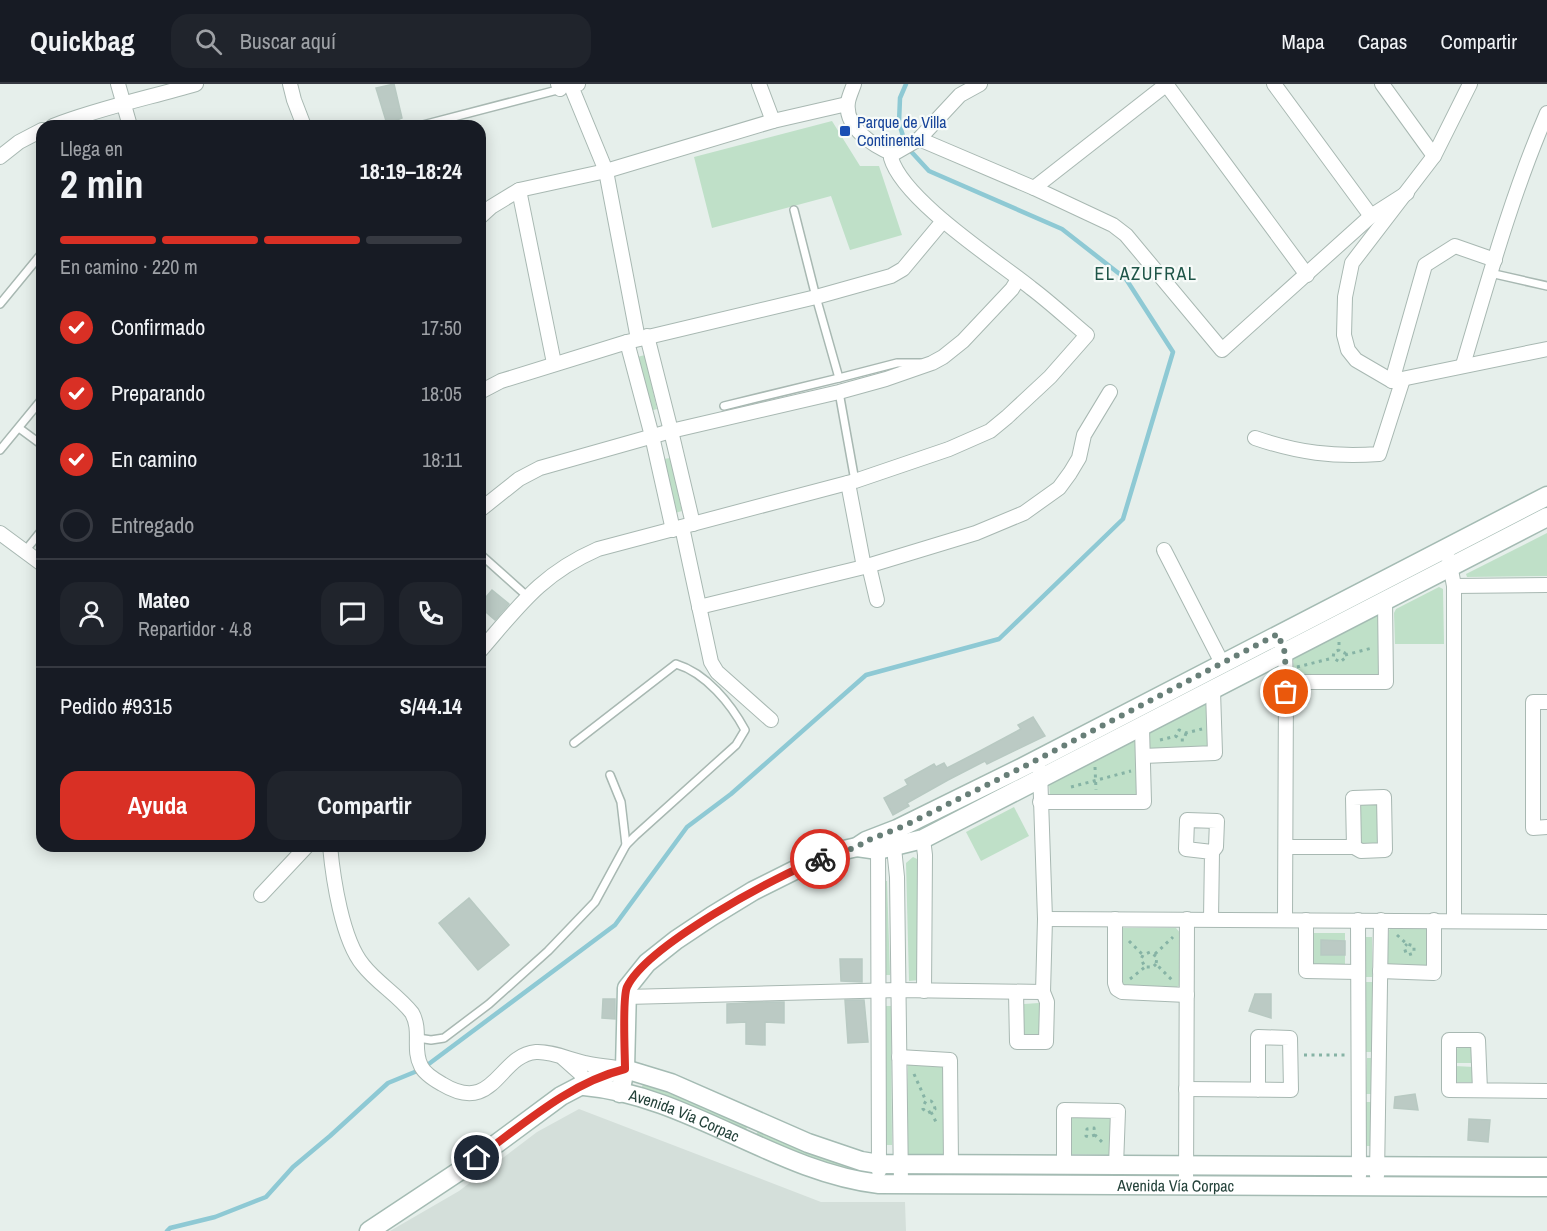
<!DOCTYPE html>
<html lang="es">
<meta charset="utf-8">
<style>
body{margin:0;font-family:"Archivo Narrow",sans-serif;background:#20242c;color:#f1f3f6;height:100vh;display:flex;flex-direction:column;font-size:22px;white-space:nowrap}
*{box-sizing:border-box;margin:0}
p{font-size:20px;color:#9ea1a6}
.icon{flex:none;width:33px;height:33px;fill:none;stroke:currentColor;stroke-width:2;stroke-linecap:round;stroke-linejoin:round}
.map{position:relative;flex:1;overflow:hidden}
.drawer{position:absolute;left:36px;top:36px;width:450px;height:732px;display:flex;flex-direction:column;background:#171b24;border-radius:18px;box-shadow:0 3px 15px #0003}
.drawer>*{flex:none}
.pin{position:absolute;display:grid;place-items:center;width:51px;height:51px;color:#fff;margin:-26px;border:3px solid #fff;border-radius:50%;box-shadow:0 2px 6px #0007}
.courier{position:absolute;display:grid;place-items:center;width:60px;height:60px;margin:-30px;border:4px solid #d93025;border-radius:50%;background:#fff;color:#222;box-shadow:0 2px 8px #0007}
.summary em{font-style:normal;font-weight:800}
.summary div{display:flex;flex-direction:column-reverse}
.summary{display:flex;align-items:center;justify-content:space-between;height:102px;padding:0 24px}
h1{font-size:39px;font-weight:800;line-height:45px}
.bar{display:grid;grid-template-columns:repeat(4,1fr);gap:9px 6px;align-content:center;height:72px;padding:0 24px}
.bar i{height:8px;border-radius:4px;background:#363941}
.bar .active{background:#d93025}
.bar p{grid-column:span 4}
.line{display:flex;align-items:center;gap:15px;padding:0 24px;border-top:2px solid #363941}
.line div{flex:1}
.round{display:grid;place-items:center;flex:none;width:63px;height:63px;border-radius:18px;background:#20242c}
ol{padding:0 24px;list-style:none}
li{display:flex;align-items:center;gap:18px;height:66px}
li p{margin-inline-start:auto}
li .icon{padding:6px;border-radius:50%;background:#d93025;color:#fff;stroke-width:4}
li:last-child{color:#9ea1a6}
li i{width:33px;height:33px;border:3px solid #363941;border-radius:50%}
.action{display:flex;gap:12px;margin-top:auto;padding:12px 24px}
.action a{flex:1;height:69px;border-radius:18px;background:#d93025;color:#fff;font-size:24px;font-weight:800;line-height:69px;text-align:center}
.action a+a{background:#20242c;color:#f1f3f6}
header{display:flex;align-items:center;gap:36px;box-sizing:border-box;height:84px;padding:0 30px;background:#171b24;border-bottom:2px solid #363941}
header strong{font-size:28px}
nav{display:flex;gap:33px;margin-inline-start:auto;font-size:21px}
.search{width:420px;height:54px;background:#20242c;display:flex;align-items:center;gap:15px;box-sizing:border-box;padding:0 21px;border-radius:18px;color:#9ea1a6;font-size:22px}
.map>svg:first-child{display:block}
.built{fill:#d4dfda}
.green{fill:#bfe0c8}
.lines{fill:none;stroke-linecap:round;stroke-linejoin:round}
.stream{stroke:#8ec9d4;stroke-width:4.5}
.building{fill:#bbcac4;stroke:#b8c9c2;stroke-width:1.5}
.lane-casing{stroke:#a8b8b2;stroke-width:10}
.street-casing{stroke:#a8b8b2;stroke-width:16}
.secondary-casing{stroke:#a4bbb3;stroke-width:21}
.path{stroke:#86b3a5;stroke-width:3;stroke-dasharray:3 4.5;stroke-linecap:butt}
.lane{stroke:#fff;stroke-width:7}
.street{stroke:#fff;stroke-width:14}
.secondary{stroke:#fff;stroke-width:18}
.done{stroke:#687f78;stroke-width:6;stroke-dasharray:0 10.8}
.route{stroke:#d93025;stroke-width:8}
.transit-dot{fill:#1a4fb4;stroke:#f7fbf9;stroke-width:2}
.labels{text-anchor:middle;stroke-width:4.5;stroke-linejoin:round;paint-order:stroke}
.transit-label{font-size:16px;fill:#164399;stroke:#f7fbf9;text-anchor:start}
.street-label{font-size:16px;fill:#24423a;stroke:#f7fbf9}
.neighbourhood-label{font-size:18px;letter-spacing:1.5px;fill:#1f5548;stroke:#f7fbf9}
</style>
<header>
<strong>Quickbag</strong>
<div class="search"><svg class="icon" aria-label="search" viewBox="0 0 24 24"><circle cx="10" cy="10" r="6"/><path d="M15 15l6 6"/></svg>Buscar aquí</div>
<nav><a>Mapa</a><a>Capas</a><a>Compartir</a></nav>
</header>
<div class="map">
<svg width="1547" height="1147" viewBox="0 0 1547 1147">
<rect width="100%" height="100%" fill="#e6efeb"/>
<!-- built -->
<path class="built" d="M579 1025 821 1118H905L906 1147H390L459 1107 537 1048Z"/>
<!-- green -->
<g class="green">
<path d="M832 37 860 82H879L902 151 850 166 831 112 712 144 694 73Z"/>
<path d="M645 271 657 325 650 327 637 273Z"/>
<path d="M670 374 682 427 675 429 664 375Z"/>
<path d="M1547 449V492L1467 493 1466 490Z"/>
<path d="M1439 503 1443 505 1444 560H1395L1394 529 1396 525Z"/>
<path d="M1376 530 1382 534V591L1376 594H1294L1293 573Z"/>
<path d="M1203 618 1210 623 1212 663 1156 668 1150 664 1147 650 1149 647Z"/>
<path d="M1135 656 1139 659V711L1050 713 1049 699Z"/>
<path d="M1378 717 1383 760 1361 763 1357 719Z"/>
<path d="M1014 723 1029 752 981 777 966 748Z"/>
<path d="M913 773 919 776 920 896 909 897 906 779Z"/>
<path d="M883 797H887L890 891H886Z"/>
<path d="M1427 843 1430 846 1431 883H1392L1386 880 1389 846 1391 844Z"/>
<path d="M1123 844H1176L1181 850 1180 901 1172 906 1124 902 1121 898V848Z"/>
<rect x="1312" y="849" width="33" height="33"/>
<rect x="1366" y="853" width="6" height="40"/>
<rect x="1366" y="898" width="6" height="70"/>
<path d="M1039 919 1040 952H1024V920Z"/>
<path d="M885 922H891L892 1061H886Z"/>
<path d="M1458 963 1472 964 1474 979H1455V969Z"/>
<path d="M1367 974H1372V1010H1366Z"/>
<path d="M948 978 946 1073 911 1072 906 1068 908 979Z"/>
<path d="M1455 982 1474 983V998H1455Z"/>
<path d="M643 1000 671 1007 748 1040 745 1049 640 1008Z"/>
<rect x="1366" y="1018" width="6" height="44"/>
<path d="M1114 1029V1071L1068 1070V1030Z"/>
<path d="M759 1045 856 1082 854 1090 755 1053Z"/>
<path d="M1036 1087V1093L923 1094V1088Z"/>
<path d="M1056 1088H1167V1095L1056 1094Z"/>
</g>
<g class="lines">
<!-- stream -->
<path class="stream" d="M167 1147 170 1144 215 1133 266 1113 293 1083 330 1052 388 999 422 985 615 841 687 743 731 710 866 591 999 555 1123 435 1173 268 1126 195 1062 145 929 87 906 62 899 39 900 14 906 0"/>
</g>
<!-- building -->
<g class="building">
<path d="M394 0 402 34 387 40 376 4Z"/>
<path d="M492 506 509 520 495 536 480 523V520Z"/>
<path d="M1033 633 1045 652 987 680 985 677 948 696 907 719 909 722 893 731 884 714 908 701 905 696 934 680 936 683 944 679 947 684 980 667 1021 645 1018 641Z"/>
<path d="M469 814 509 861 478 886 439 839Z"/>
<path d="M1321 856 1345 857V871H1321Z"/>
<path d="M840 875H862V898L841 897Z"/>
<path d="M1255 910H1271V934L1249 927Z"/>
<path d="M603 915H615V935L602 934Z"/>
<path d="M845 916H864L868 958 848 959Z"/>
<path d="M766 918H784V939L765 938V961L746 960V938L727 939V920Z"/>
<path d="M1415 1010 1418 1026 1394 1024 1395 1013Z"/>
<path d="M1469 1035 1490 1036 1488 1058 1468 1056Z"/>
</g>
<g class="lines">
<defs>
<g id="lane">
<path d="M419 42 561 5"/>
<path d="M794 126 816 213 839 294 897 279H920"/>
<path d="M1490 189 1547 202"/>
<path d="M0 220 42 169"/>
<path d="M839 308 855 397"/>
<path d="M724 322 839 294"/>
<path d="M19 344 42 361"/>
<path d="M0 366 42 315"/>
<path d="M25 467 42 446"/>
<path d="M480 470 527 512"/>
<path d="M610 691 621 718 626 761"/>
<path d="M418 954 431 956 444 954 489 920 548 867 595 818 626 761 635 752 736 661 745 646C731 620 706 589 676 580L574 659"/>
</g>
<g id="street">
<path d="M118 0 130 42"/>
<path d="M290 0 294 16 304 42"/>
<path d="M558 0 560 5"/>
<path d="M578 0 571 2 606 87 638 255"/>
<path d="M759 0 773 37"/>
<path d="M854 0C852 6 849 12 848 18 844 44 874 62 893 70"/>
<path d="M1166 0 1307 191"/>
<path d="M1274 0 1371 132"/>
<path d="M1382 0 1434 72"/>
<path d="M1470 0 1434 72 1352 179 1345 213 1344 251 1348 266 1356 276 1392 297 1547 265"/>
<path d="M53 42C99 24 148 14 196 0"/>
<path d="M919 55 1034 104 1113 141 1126 151 1222 266 1371 132 1407 109"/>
<path d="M0 73 19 58 42 46"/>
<path d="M1034 104 1167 0"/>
<path d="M519 106 554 279"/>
<path d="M480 133 491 123 519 106 606 87 773 37 847 20"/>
<path d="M647 252 671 347 693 440"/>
<path d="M627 258 652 352 673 446"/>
<path d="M1463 281C1488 197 1512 110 1547 29"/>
<path d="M1392 297 1425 181 1455 162 1495 176"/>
<path d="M480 308 501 297 627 258 816 213 891 192 903 185 943 137"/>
<path d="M1255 354C1299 369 1333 373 1379 370L1403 295"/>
<path d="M848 399 864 483"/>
<path d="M480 426 519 395 540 384 671 347 839 308 886 295 932 279 943 273 963 257 1012 205 1018 195"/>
<path d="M682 443 711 578 717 588 771 636"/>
<path d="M0 449 42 480"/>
<path d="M1164 466 1222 579"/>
<path d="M1449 475 1454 502V837"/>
<path d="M869 482 877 516"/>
<path d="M1454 502 1547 501"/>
<path d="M699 523 864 483 976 449 1024 429 1059 404 1070 389 1079 374 1084 351 1110 308"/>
<path d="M1282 563 1285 569 1286 598 1285 836"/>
<path d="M480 567C519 522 541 490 598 465L855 397 949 365 990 347 1007 333 1050 293 1087 251C1069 236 1051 219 1031 204 996 176 903 116 891 74L893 70 919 55 960 11 980 0"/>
<path d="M1286 598H1386L1385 518"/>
<path d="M1547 618H1533V744L1547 743"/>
<path d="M1143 672 1215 669 1213 607"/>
<path d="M1040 718H1144L1142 644"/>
<path d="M893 754 897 793 901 1100"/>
<path d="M923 755 925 771 924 907"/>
<path d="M878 758 879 1087"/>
<path d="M330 762C333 794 342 856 363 881 377 899 398 911 412 929 422 947 412 965 421 982 424 989 435 996 442 1000 495 1032 498 971 536 968 552 967 570 976 585 979 596 982 607 982 617 984"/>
<path d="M1286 763H1354L1361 767 1385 766 1384 713 1353 714 1354 763"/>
<path d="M261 811 307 762"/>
<path d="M1045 835 1547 838"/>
<path d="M1115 835V899L1117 905 1122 908 1187 911"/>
<path d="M1211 835 1212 768 1216 763 1217 737 1187 736 1186 765 1212 768"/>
<path d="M1306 836V887L1358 888"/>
<path d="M1358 836 1359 1092"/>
<path d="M1380 887 1434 889V836"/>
<path d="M1016 908 1017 958H1046L1047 918 1043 908 1045 835 1040 686"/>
<path d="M626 913 899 906 1043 908"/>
<path d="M899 973 950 976 951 1081"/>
<path d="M563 974 581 990 584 1002"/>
<path d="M1186 1005 1291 1006 1290 954 1258 953V1006"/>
<path d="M1480 1006 1478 956H1449V1006L1547 1007"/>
<path d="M1064 1081V1026L1118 1027 1116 1082"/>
<path d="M1377 1092 1381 836"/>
<path d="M1186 1101 1187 835"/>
</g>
<g id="secondary">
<path d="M857 763 878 766 923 755 1547 433"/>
<path id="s1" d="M584 1002C688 1011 776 1088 879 1100L1547 1103"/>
<path d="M620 1009 625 985 627 904 647 879 676 856 712 832 753 807 809 779 844 766 857 763 866 757 897 745 1023 683 1547 412"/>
<path d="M369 1147 461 1086 561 1012 603 990 625 985 671 999 808 1059 861 1077 879 1080 1547 1083"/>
</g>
</defs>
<!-- lane casing -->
<use href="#lane" class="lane-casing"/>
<!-- street casing -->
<use href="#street" class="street-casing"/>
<!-- secondary casing -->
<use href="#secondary" class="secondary-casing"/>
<!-- path -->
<g class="path">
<path d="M1339 558V566L1334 568 1333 574 1340 578 1345 574V569L1339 566"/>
<path d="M1345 571 1372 564"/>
<path d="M1297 583 1333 574"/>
<path d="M1186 649 1184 656H1180L1176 652 1179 646 1186 649 1202 645"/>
<path d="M1160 656 1176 652"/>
<path d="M1095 683 1096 706"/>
<path d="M1071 703 1131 687"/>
<path d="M1397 851 1407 860 1414 862V869L1408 871 1406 869 1404 863 1407 860"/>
<path d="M1129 857 1143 871"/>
<path d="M1155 870 1173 853"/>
<path d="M1156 880 1153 883H1145L1141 875 1143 871 1150 868 1157 873 1156 880 1173 897"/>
<path d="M1130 895 1145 883"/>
<path d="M1304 971H1345"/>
<path d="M914 990 926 1017 923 1022V1025L928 1029 935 1025 934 1020 931 1017H926"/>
<path d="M931 1028 937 1040"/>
<path d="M1095 1051 1089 1053 1086 1052 1087 1045 1094 1044 1095 1051 1103 1059"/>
</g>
<!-- lane -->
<use href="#lane" class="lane"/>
<!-- street -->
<use href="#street" class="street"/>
<!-- secondary -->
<use href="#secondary" class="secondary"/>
</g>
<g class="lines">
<!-- done -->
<path class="done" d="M820 775 857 763 866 757 904 742 1023 683 1278 550 1285 569 1286 608"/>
<!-- route -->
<path class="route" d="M477 1074C524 1040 569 999 625 985 625 970 622 914 627 903 647 861 776 792 820 775"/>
</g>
<!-- markers -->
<rect class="transit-dot" x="839" y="41" width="12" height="12" rx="3"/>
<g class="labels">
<!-- transit labels -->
<g class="transit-label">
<text x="857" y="44">Parque de Villa<tspan x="857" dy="18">Continental</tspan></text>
</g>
<!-- street labels -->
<g class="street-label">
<text dy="6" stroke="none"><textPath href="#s1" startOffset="105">Avenida Vía Corpac</textPath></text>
<text dy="6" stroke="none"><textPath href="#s1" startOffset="609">Avenida Vía Corpac</textPath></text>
</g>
<!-- neighbourhood labels -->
<g class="neighbourhood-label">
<text x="1146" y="196">EL AZUFRAL</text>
</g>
</g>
</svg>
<div class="pin" style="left:1286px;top:608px;background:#ea580c"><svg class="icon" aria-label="bag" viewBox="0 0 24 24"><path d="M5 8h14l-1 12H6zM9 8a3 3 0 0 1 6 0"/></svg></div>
<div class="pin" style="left:477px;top:1074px;background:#1f2937"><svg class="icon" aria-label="home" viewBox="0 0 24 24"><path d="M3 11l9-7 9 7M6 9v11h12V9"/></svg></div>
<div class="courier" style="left:820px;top:775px"><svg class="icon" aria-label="bike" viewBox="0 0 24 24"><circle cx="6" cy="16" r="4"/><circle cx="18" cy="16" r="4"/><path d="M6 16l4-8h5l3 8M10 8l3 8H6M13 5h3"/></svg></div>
<section class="drawer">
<div class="summary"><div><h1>2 min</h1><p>Llega en</p></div><em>18:19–18:24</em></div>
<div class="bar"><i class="active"></i><i class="active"></i><i class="active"></i><i></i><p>En camino · 220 m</p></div>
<ol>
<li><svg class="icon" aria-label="check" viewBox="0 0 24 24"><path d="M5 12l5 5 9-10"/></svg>Confirmado<p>17:50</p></li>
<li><svg class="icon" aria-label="check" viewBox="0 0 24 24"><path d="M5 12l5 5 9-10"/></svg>Preparando<p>18:05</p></li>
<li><svg class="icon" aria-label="check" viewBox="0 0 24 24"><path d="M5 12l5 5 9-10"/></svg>En camino<p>18:11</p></li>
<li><i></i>Entregado</li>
</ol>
<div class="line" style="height:108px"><a class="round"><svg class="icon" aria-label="person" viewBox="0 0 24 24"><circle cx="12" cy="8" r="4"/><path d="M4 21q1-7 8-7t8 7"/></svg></a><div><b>Mateo</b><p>Repartidor · 4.8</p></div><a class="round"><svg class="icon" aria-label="chat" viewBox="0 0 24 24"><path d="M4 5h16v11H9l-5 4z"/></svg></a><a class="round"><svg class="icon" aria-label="phone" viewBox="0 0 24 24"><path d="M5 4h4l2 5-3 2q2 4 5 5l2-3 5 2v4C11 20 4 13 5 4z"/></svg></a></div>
<div class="line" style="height:78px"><div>Pedido #9315</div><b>S/44.14</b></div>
<div class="action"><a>Ayuda</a><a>Compartir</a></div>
</section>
</div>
